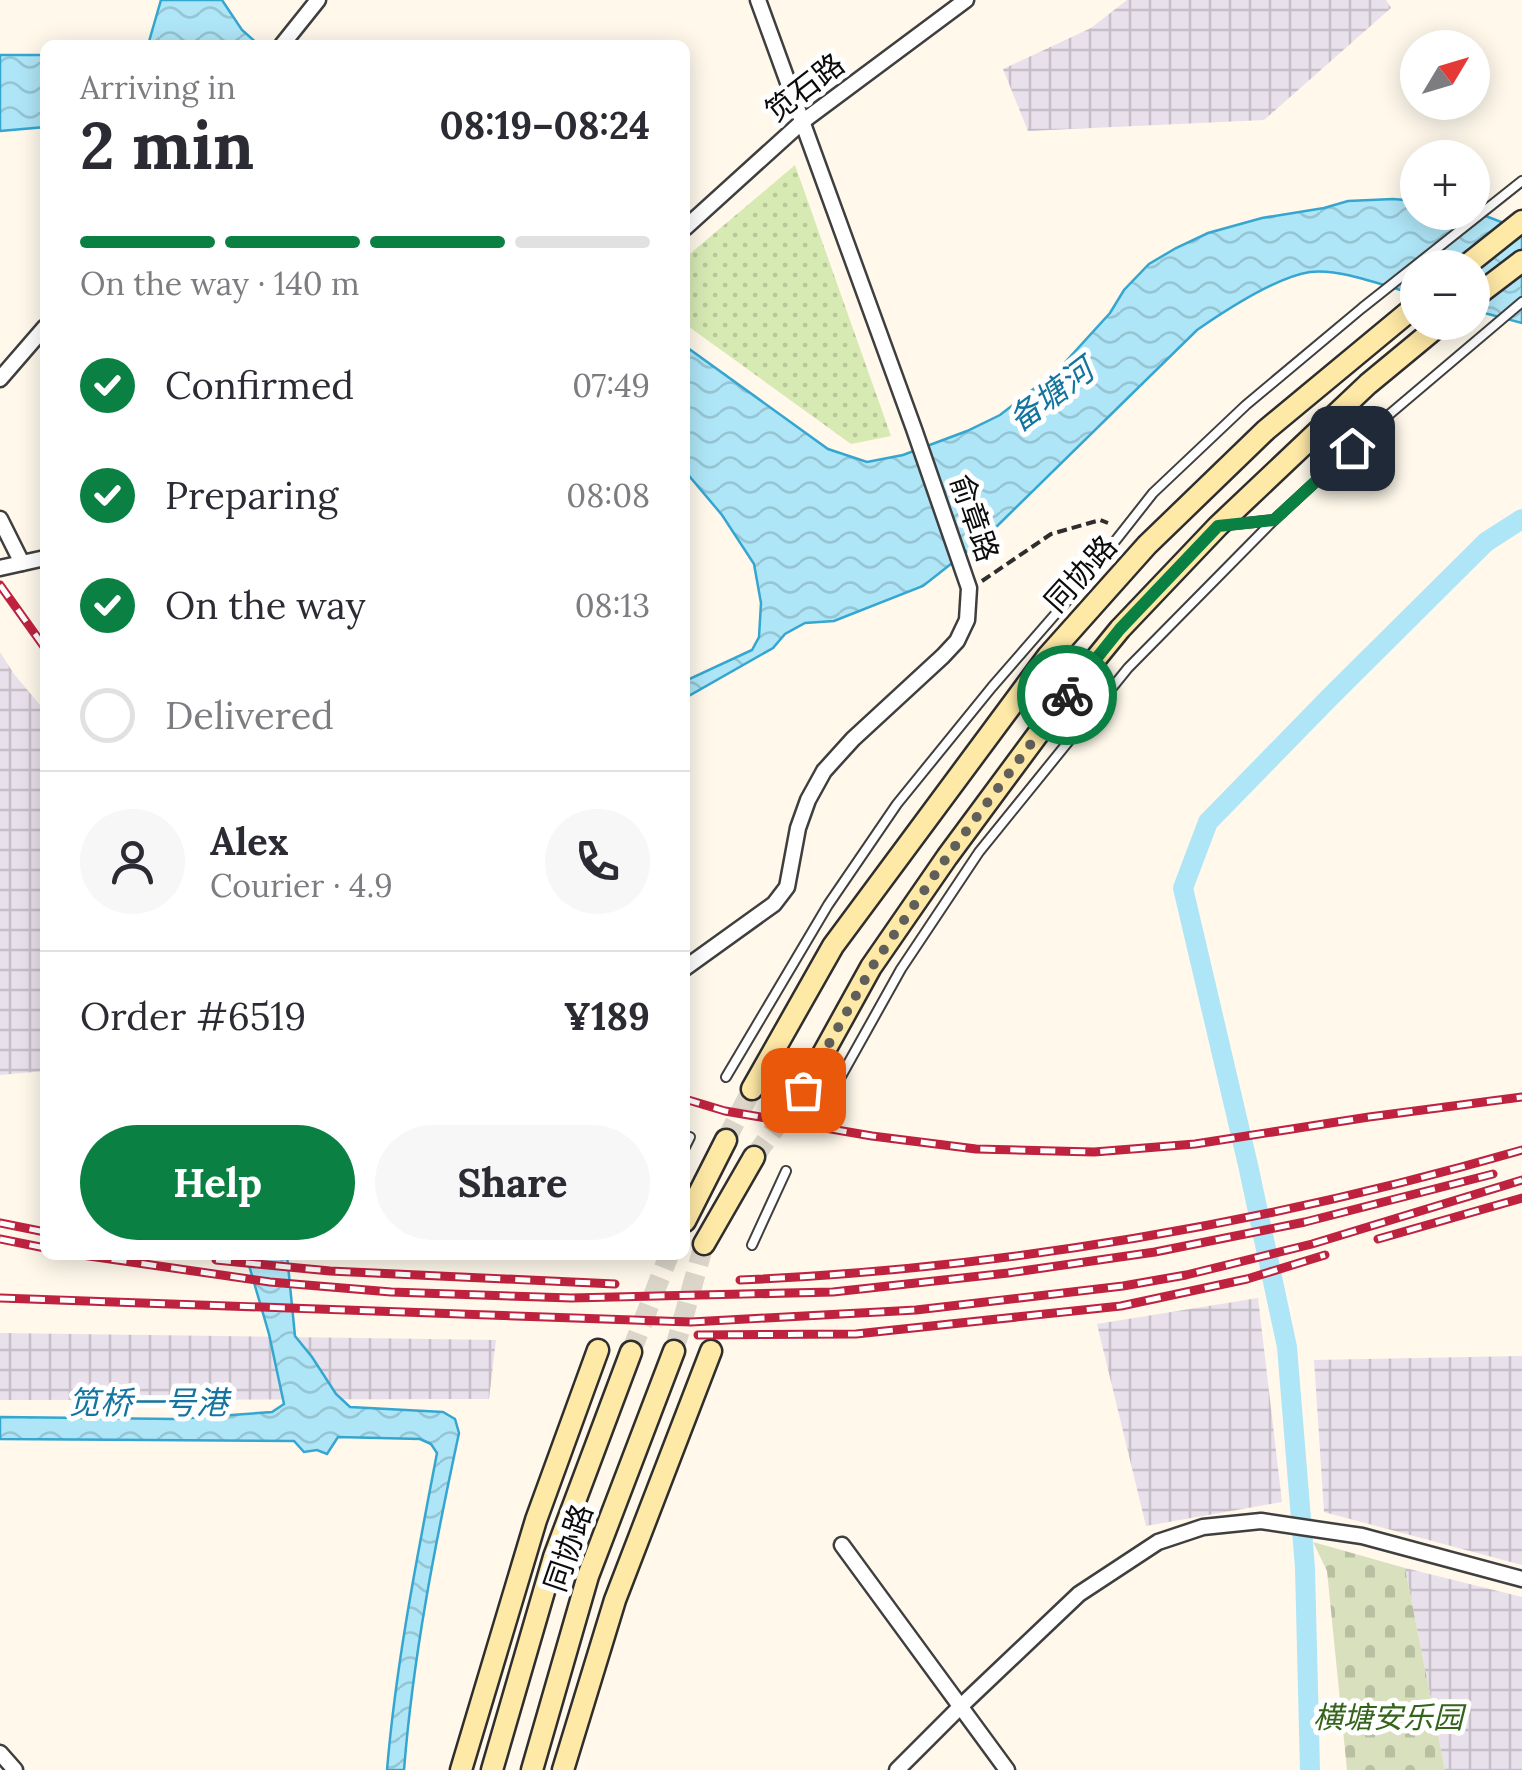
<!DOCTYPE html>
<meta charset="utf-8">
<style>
body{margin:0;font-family:Lora,"Noto Sans SC",serif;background:#f7f7f7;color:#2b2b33;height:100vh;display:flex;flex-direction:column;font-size:38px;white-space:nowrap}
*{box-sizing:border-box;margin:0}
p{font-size:32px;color:#7c7c81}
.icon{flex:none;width:55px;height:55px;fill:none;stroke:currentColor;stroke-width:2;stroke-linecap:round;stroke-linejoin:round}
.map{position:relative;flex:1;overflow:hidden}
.sheet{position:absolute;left:40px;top:40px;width:650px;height:1220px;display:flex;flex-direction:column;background:#fff;border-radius:15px;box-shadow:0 5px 25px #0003}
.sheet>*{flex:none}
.needle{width:65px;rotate:52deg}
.tools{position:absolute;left:1400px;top:30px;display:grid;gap:20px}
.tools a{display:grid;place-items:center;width:90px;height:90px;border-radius:50%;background:#fff;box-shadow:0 5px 25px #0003;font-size:50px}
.pin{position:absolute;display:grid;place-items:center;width:85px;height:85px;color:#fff;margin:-42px;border-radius:20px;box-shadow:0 5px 15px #0006}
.courier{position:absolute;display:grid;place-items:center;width:100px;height:100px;margin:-50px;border:8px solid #0b8043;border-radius:50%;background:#fff;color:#222;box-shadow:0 2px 12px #0007}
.headline em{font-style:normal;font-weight:700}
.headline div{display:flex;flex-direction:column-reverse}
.headline{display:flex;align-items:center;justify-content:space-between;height:170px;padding:0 40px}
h1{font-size:65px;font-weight:700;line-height:75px}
.bar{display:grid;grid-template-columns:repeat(4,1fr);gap:15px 10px;align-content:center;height:120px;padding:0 40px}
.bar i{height:12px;border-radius:8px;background:#e1e1e2}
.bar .active{background:#0b8043}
.bar p{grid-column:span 4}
.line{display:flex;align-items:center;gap:25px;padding:0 40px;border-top:2px solid #e1e1e2}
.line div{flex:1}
.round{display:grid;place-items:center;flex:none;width:105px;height:105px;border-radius:52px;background:#f7f7f7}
ol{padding:0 40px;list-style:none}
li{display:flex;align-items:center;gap:30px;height:110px}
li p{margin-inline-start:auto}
li .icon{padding:10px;border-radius:50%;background:#0b8043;color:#fff;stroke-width:4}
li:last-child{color:#7c7c81}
li i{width:55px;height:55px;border:5px solid #e1e1e2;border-radius:50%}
.button{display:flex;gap:20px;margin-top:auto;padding:20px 40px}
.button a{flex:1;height:115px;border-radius:60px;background:#0b8043;color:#fff;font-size:40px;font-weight:700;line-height:115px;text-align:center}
.button a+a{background:#f7f7f7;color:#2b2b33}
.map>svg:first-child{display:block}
.industrial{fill:url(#industrial-grid)}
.cemetery{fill:url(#cemetery-stones)}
.park{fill:url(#park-dots)}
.water{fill:url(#water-waves);stroke:#34a6d0;stroke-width:2.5}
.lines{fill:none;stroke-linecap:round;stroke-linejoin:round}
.canal{stroke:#afe6f7;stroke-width:20}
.secondary-tunnel{stroke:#dbd5ca;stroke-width:20;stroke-dasharray:20 10;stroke-linecap:butt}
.lane-casing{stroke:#3f3f3f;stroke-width:12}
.street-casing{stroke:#3f3f3f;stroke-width:19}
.secondary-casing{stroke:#2e2e2e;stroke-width:25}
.path{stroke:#2e2e2e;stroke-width:4;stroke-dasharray:10 5;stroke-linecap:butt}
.lane{stroke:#fff;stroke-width:8}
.street{stroke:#fff;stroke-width:14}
.secondary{stroke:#ffe9a6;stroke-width:20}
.rail-casing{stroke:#be223e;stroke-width:9}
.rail{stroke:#fff;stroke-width:5;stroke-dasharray:15;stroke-linecap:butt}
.done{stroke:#615f5a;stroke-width:10;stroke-dasharray:0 18}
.route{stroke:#0b8043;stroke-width:12}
.labels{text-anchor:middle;stroke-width:10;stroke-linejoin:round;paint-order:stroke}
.street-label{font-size:30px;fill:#0c0c0c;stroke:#fff}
.park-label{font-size:30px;font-style:italic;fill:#34641c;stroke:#fff}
.water-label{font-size:32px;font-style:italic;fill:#13759f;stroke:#fff}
</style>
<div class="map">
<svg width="1522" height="1770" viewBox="0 0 1522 1770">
<defs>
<pattern id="industrial-grid" width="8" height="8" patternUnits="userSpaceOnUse" patternTransform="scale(2.5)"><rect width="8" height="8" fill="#e8e0eb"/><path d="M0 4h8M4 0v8" fill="none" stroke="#c6bfc8"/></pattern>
<pattern id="cemetery-stones" width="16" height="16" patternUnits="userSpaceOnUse" patternTransform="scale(2.5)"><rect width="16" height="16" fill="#d9e0bd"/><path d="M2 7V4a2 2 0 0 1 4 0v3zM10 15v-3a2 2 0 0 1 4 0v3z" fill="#b9bfa1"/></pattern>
<pattern id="park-dots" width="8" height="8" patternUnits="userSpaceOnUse" patternTransform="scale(2.5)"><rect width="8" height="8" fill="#d7eab4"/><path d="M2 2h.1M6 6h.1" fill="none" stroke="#b7c89a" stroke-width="1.8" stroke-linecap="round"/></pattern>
<pattern id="water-waves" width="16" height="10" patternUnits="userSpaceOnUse" patternTransform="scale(2.5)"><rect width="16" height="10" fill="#afe6f7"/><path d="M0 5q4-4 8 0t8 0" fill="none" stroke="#95c4d3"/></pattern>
</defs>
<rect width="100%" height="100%" fill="#fff8eb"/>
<!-- industrial -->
<g class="industrial">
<path d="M1127 0H1386L1391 8 1264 120 1028 131 1003 69 1091 28Z"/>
<path d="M0 652 14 674 45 711V1071L0 1075Z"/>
<path d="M1258 1298 1282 1502 1146 1526 1097 1324Z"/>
<path d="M0 1333 496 1340 489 1399 0 1400Z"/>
<path d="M1522 1356V1565L1324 1512 1314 1360Z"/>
<path d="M1405 1568 1522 1597V1770H1445Z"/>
</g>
<!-- cemetery -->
<path class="cemetery" d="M1313 1542 1405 1568 1445 1770H1347L1327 1571Z"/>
<!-- park -->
<path class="park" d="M795 165 891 436 851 444 685 324V258Z"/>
<!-- water -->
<g class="water">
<path d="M161 0H222L242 30 259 45H148Z"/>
<path d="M0 55H45V127L0 131Z"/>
<path d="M1393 199 1417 201 1418 212 1473 211 1522 230V323L1473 310 1472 268H1418L1417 295C1387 287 1341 268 1310 272 1276 277 1226 310 1197 330L989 534 923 586 834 621 805 623 785 634 773 648 685 698V681L752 650 759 637 761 603 754 564 722 515 685 471V346L828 449 867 462 903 455 967 431 1000 415 1058 370 1110 313 1124 290 1149 264 1176 248 1208 233 1262 218 1324 208 1348 201Z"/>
<path d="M246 1255H287L295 1336 312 1357 336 1394 350 1407 443 1412 455 1419 459 1433C435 1545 413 1656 404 1770H387C396 1663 417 1558 437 1453L431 1444 420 1439 338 1437 327 1454 317 1450 304 1452 294 1441 0 1439V1417L176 1419 272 1412 284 1404 269 1334Z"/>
</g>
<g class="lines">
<!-- canal -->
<path class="canal" d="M1310 1770 1305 1568 1287 1347 1248 1165 1183 888 1208 822 1330 697 1486 542 1522 519"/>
<!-- secondary-tunnel -->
<g class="secondary-tunnel">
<path d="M726 1140 752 1089"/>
<path d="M754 1157 803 1090"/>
<path d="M674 1351 704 1244"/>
<path d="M631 1352 669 1255"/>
</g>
<defs>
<g id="lane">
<path d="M1227 525 1273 520"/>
<path d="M726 1077 828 905 897 804 992 687 1079 587 1153 493 1246 405 1362 308 1522 181"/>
<path d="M825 1105 901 969 979 852 1128 668 1274 520 1378 424 1522 302"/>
<path d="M685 1147 690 1137"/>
<path d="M752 1245 786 1171"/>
</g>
<g id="street">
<path d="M282 45 318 0"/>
<path d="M685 228 802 122 966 0"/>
<path d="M0 379 45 327"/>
<path d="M0 519 22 563"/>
<path d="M0 568 45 558"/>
<path d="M685 968 774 904 787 887 798 828 808 800 824 771 853 739 943 656 957 641 967 620 969 588 914 429 758 0"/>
<path d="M842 1545 1007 1770"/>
<path d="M0 1753 15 1770"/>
<path d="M897 1770 961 1706 1079 1594 1158 1542 1203 1527 1261 1521 1362 1536 1522 1579"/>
</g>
<g id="secondary">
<path d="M1463 268 1522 221"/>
<path d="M1472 299 1522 261"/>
<path d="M752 1089 833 946 1048 656 1147 545 1266 430 1418 304"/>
<path d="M803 1090 871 967 947 857 1075 684 1120 629 1218 526 1368 384 1443 322"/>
<path d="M685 1221 726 1140"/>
<path d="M704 1244 754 1157"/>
<path d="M461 1770 536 1520 598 1350"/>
<path d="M492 1770 554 1557 631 1352"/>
<path d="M532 1770 588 1576 674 1351"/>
<path d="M563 1770 615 1600 711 1351"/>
</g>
</defs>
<!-- lane casing -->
<use href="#lane" class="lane-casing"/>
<!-- street casing -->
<use href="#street" class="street-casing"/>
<!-- secondary casing -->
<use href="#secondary" class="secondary-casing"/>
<!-- path -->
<path class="path" d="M982 581 1051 534 1100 520 1108 523"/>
<!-- lane -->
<use href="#lane" class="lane"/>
<!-- street -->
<use href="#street" class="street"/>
<!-- secondary -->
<use href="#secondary" class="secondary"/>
<defs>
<g id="rail">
<path d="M0 585 45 648"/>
<path d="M685 1099 725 1111 872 1136 976 1149 1094 1152 1195 1144 1369 1117 1522 1097"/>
<path d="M0 1223 45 1232"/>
<path d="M0 1239 45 1248"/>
<path d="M1378 1239 1522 1198"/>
<path d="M82 1255 270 1282 391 1292 571 1298 833 1292 1008 1273 1155 1252 1305 1222 1493 1174"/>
<path d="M216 1260 330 1271 615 1284"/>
<path d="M740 1280C1002 1269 1270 1223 1522 1150"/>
<path d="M0 1298 691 1322 916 1310 1123 1286 1186 1275 1312 1244 1522 1180"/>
<path d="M698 1335 856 1334 1121 1306 1247 1279 1325 1255"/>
</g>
</defs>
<!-- rail casing -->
<use href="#rail" class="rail-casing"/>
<!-- rail -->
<use href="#rail" class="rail"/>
</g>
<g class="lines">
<!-- done -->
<path class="done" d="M803 1090 872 967 947 857 1067 695"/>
<!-- route -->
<path class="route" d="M1067 695 1120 629 1218 526 1274 520 1352 448"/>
</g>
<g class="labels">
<!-- street labels -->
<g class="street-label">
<text transform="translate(805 88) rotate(-38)" y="10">笕石路</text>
<text transform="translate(974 518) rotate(71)" y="10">俞章路</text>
<text transform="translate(1081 574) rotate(-48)" y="10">同协路</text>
<text transform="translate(569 1548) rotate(-71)" y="10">同协路</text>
</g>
<!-- park labels -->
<g class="park-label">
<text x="1388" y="1728">横塘安乐园</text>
</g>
<!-- water labels -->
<g class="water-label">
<text transform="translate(1051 395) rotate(-37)" y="11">备塘河</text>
<text x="148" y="1414">笕桥一号港</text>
</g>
</g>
</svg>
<div class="tools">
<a><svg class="needle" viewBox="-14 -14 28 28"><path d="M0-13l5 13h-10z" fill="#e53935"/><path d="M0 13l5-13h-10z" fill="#7c7c81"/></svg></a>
<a>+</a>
<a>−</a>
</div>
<div class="pin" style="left:803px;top:1090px;background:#ea580c"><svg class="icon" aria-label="bag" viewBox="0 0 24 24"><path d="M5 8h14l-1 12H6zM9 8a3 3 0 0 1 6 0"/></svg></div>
<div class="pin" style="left:1352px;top:448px;background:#1f2937"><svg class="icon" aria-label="home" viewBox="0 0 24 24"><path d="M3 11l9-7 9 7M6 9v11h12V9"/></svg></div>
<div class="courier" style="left:1067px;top:695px"><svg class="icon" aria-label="bike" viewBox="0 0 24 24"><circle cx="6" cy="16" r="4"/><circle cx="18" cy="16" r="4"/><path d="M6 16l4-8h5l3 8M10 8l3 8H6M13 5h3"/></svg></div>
<section class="sheet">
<div class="headline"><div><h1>2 min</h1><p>Arriving in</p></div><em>08:19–08:24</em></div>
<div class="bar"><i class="active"></i><i class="active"></i><i class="active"></i><i></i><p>On the way · 140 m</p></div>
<ol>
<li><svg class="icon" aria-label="check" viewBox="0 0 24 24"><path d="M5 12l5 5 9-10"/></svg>Confirmed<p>07:49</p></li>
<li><svg class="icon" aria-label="check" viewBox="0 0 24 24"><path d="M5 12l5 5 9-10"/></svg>Preparing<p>08:08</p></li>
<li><svg class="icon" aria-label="check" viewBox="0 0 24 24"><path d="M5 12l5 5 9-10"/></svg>On the way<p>08:13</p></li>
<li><i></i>Delivered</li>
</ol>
<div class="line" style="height:180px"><a class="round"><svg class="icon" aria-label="person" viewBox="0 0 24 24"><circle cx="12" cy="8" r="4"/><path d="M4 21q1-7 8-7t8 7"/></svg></a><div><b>Alex</b><p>Courier · 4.9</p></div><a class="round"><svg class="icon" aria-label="phone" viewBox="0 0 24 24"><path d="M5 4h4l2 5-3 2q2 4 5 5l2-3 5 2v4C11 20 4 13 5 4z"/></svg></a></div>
<div class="line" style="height:130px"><div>Order #6519</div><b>¥189</b></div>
<div class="button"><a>Help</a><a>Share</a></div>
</section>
</div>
